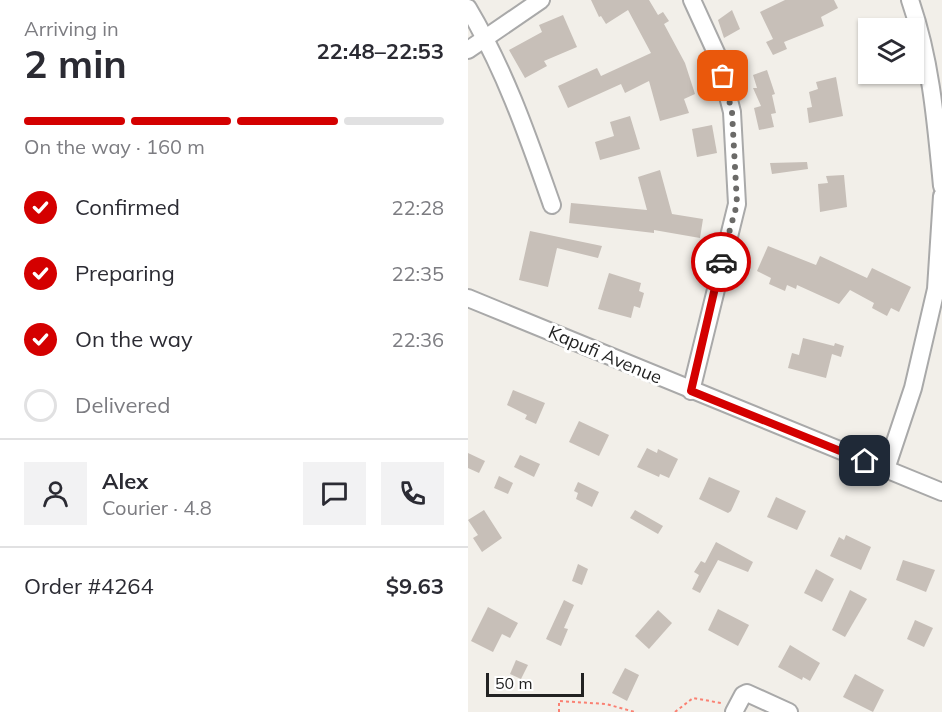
<!DOCTYPE html>
<meta charset="utf-8">
<style>
body{margin:0;font-family:Mulish,sans-serif;background:#f2f2f3;color:#2b2b33;height:100vh;display:flex;flex-direction:column;font-size:22px;white-space:nowrap}
*{box-sizing:border-box;margin:0}
p{font-size:20px;color:#7c7c81}
.icon{flex:none;width:33px;height:33px;fill:none;stroke:currentColor;stroke-width:2;stroke-linecap:round;stroke-linejoin:round}
.map{position:relative;flex:1;overflow:hidden}
.drawer{display:flex;flex-direction:column;background:#fff;width:468px}
.drawer>*{flex:none}
.fabs{position:absolute;left:390px;top:18px;display:grid;gap:12px}
.fabs a{display:grid;place-items:center;width:66px;height:66px;border-radius:0px;background:#fff;box-shadow:0 2px 4px #0004;font-size:30px}
.scale{position:absolute;left:18px;bottom:15px;width:98px;box-sizing:border-box;padding-left:6px;border:3px solid #222;border-top:0;font-size:16px;line-height:21px;white-space:nowrap;color:#222;-webkit-text-stroke:4px #fff;paint-order:stroke}
.pin{position:absolute;display:grid;place-items:center;width:51px;height:51px;color:#fff;margin:-26px;border-radius:12px;box-shadow:0 3px 9px #0006}
.courier{position:absolute;display:grid;place-items:center;width:60px;height:60px;margin:-30px;border:4px solid #d40000;border-radius:50%;background:#fff;color:#222;box-shadow:0 2px 8px #0007}
.summary em{font-style:normal;font-weight:700}
.summary div{display:flex;flex-direction:column-reverse}
.summary{display:flex;align-items:center;justify-content:space-between;height:102px;padding:0 24px}
h1{font-size:39px;font-weight:700;line-height:45px}
.bar{display:grid;grid-template-columns:repeat(4,1fr);gap:9px 6px;align-content:center;height:72px;padding:0 24px}
.bar i{height:8px;border-radius:4px;background:#e1e1e2}
.bar .current{background:#d40000}
.bar p{grid-column:span 4}
.line{display:flex;align-items:center;gap:15px;padding:0 24px;border-top:2px solid #e1e1e2}
.line div{flex:1}
.round{display:grid;place-items:center;flex:none;width:63px;height:63px;border-radius:0px;background:#f2f2f3}
ol{padding:0 24px;list-style:none}
li{display:flex;align-items:center;gap:18px;height:66px}
li p{margin-inline-start:auto}
li .icon{padding:6px;border-radius:50%;background:#d40000;color:#fff;stroke-width:4}
li:last-child{color:#7c7c81}
li i{width:33px;height:33px;border:3px solid #e1e1e2;border-radius:50%}
main{display:flex;flex:1;min-height:0}
.map>svg:first-child{display:block}
.building{fill:#c7bfb8}
.lines{fill:none;stroke-linecap:round;stroke-linejoin:round}
.minor-casing{stroke:#a9a9a9;stroke-width:20}
.path{stroke:#fa8072;stroke-width:2;stroke-dasharray:3 3;stroke-linecap:butt}
.minor{stroke:#fff;stroke-width:16}
.done{stroke:#6b6a68;stroke-width:6;stroke-dasharray:0 10.8}
.route{stroke:#d40000;stroke-width:8}
.labels{text-anchor:middle;stroke-width:6;stroke-linejoin:round;paint-order:stroke}
.street-label{font-size:18px;fill:#222;stroke:#fff}
</style>
<main>
<section class="drawer">
<div class="summary"><div><h1>2 min</h1><p>Arriving in</p></div><em>22:48–22:53</em></div>
<div class="bar"><i class="current"></i><i class="current"></i><i class="current"></i><i></i><p>On the way · 160 m</p></div>
<ol>
<li><svg class="icon" aria-label="check" viewBox="0 0 24 24"><path d="M5 12l5 5 9-10"/></svg>Confirmed<p>22:28</p></li>
<li><svg class="icon" aria-label="check" viewBox="0 0 24 24"><path d="M5 12l5 5 9-10"/></svg>Preparing<p>22:35</p></li>
<li><svg class="icon" aria-label="check" viewBox="0 0 24 24"><path d="M5 12l5 5 9-10"/></svg>On the way<p>22:36</p></li>
<li><i></i>Delivered</li>
</ol>
<div class="line" style="height:108px"><a class="round"><svg class="icon" aria-label="person" viewBox="0 0 24 24"><circle cx="12" cy="8" r="4"/><path d="M4 21q1-7 8-7t8 7"/></svg></a><div><b>Alex</b><p>Courier · 4.8</p></div><a class="round"><svg class="icon" aria-label="chat" viewBox="0 0 24 24"><path d="M4 5h16v11H9l-5 4z"/></svg></a><a class="round"><svg class="icon" aria-label="phone" viewBox="0 0 24 24"><path d="M5 4h4l2 5-3 2q2 4 5 5l2-3 5 2v4C11 20 4 13 5 4z"/></svg></a></div>
<div class="line" style="height:78px"><div>Order #4264</div><b>$9.63</b></div>
</section>
<div class="map">
<svg width="474" height="712" viewBox="0 0 474 712">
<rect width="100%" height="100%" fill="#f2efe9"/>
<!-- building -->
<g class="building">
<path d="M123 0H181L190 15 195 12 201 21 196 24 217 63 227 94 216 99 221 113 192 121 181 81 157 93 153 84 100 108 90 86 129 68 133 76 183 53 160 10 138 24 133 16 131 17Z"/>
<path d="M317 0H366L370 8 353 17 356 26 316 42 319 49 305 55 298 42 305 39 292 12Z"/>
<path d="M264 10 272 29 256 38 250 20Z"/>
<path d="M95 15 109 47 76 61 79 66 57 78 41 50 74 32 71 25Z"/>
<path d="M299 70 307 94 304 95 308 113 303 114 306 127 291 130 286 108 293 106 285 88H289L285 75Z"/>
<path d="M368 77 375 116 341 123 339 108 344 107 341 92 350 89 348 82Z"/>
<path d="M162 116 172 149 132 160 127 142 146 136 142 122Z"/>
<path d="M244 125 249 153 229 157 224 129Z"/>
<path d="M339 162 340 169 304 174 302 163Z"/>
<path d="M192 170 204 214 235 219 232 238 186 230V233L101 223 103 203 179 210 170 177Z"/>
<path d="M376 175 379 207 352 212 350 184 360 183 358 176Z"/>
<path d="M62 231 134 246 130 258 89 248 80 287 51 280Z"/>
<path d="M300 246 348 265 352 256 399 278 404 268 443 287 431 312 423 308 419 316 404 308 406 303 382 290 371 304 329 285 328 289 319 285 317 291 301 284 303 278 289 271Z"/>
<path d="M141 273 173 283 171 291 176 293 172 308 166 306 163 318 130 309Z"/>
<path d="M335 338 366 346 367 343 376 346 373 357 364 354 358 378 320 368 324 353 331 355Z"/>
<path d="M45 390 77 403 68 424 57 419 59 415 39 405Z"/>
<path d="M111 421 141 435 131 456 101 442Z"/>
<path d="M179 448 189 453 190 449 210 459 201 478 192 474 191 477 169 467Z"/>
<path d="M0 453 17 461 11 473 0 468Z"/>
<path d="M52 455 72 464 66 477 46 467Z"/>
<path d="M31 476 45 483 40 494 26 488Z"/>
<path d="M241 477 272 491 263 511 260 513 231 499Z"/>
<path d="M110 482 131 492 124 507 108 499 110 493 106 491Z"/>
<path d="M308 497 338 511 329 530 299 517Z"/>
<path d="M16 510 34 538 14 552 5 538 10 535 0 520Z"/>
<path d="M167 510 195 526 190 534 162 518Z"/>
<path d="M378 535 403 547 393 570 362 556 371 537 376 540Z"/>
<path d="M248 542 285 562 280 572 250 560 232 593 224 589 231 575 226 572 233 561 237 563Z"/>
<path d="M435 560 467 570 458 592 428 580Z"/>
<path d="M110 564 120 569 114 585 104 581Z"/>
<path d="M348 569 366 579 354 602 336 593Z"/>
<path d="M382 590 399 599 377 637 364 630Z"/>
<path d="M96 600 106 605 96 628 100 629 93 646 78 639Z"/>
<path d="M20 607 50 623 42 638 34 634 25 652 3 641Z"/>
<path d="M250 609 281 625 270 646 240 630Z"/>
<path d="M190 610 204 623 181 649 167 636Z"/>
<path d="M447 620 465 628 456 647 439 639Z"/>
<path d="M322 645 352 663 342 681 335 677 334 680 310 667Z"/>
<path d="M48 660 60 665 53 679 42 674Z"/>
<path d="M157 668 171 675 159 701 144 693Z"/>
<path d="M387 674 416 690 405 712 375 697Z"/>
</g>
<g class="lines">
<defs>
<g id="minor">
<path d="M442 0C463 60 468 123 474 186"/>
<path d="M0 8C37 70 60 137 84 205"/>
<path d="M0 50 73 0"/>
<path d="M0 298 474 492"/>
<path d="M223 391 269 204 264 112 250 57 224 0"/>
<path d="M418 469 445 388 468 289 474 196"/>
<path d="M266 712 275 695 279 693 321 712"/>
</g>
</defs>
<!-- minor casing -->
<use href="#minor" class="minor-casing"/>
<!-- path -->
<g class="path">
<path d="M91 712V701L138 704 167 712"/>
<path d="M207 712 225 698 253 703"/>
</g>
<!-- minor -->
<use href="#minor" class="minor"/>
</g>
<g class="lines">
<!-- done -->
<path class="done" d="M253 262 269 204 264 112 255 76"/>
<!-- route -->
<path class="route" d="M253 262 223 391 397 461"/>
</g>
<g class="labels">
<!-- street labels -->
<g class="street-label">
<text transform="translate(137 355) rotate(23)" y="6">Kapufi Avenue</text>
</g>
</g>
</svg>
<div class="fabs">
<a><svg class="icon" aria-label="layers" viewBox="0 0 24 24"><path d="M12 4l9 5-9 5-9-5zM3 14l9 5 9-5"/></svg></a>
</div>
<div class="scale">50 m</div>
<div class="pin" style="left:255px;top:76px;background:#ea580c"><svg class="icon" aria-label="bag" viewBox="0 0 24 24"><path d="M5 8h14l-1 12H6zM9 8a3 3 0 0 1 6 0"/></svg></div>
<div class="pin" style="left:397px;top:461px;background:#1f2937"><svg class="icon" aria-label="home" viewBox="0 0 24 24"><path d="M3 11l9-7 9 7M6 9v11h12V9"/></svg></div>
<div class="courier" style="left:253px;top:262px"><svg class="icon" aria-label="car" viewBox="0 0 24 24"><path d="M5 17H2v-5l4-1 3-4h7l3 4 3 1v5h-3M9 17h6M6 11h13"/><circle cx="7" cy="17" r="2"/><circle cx="17" cy="17" r="2"/></svg></div>
</div>
</main>
